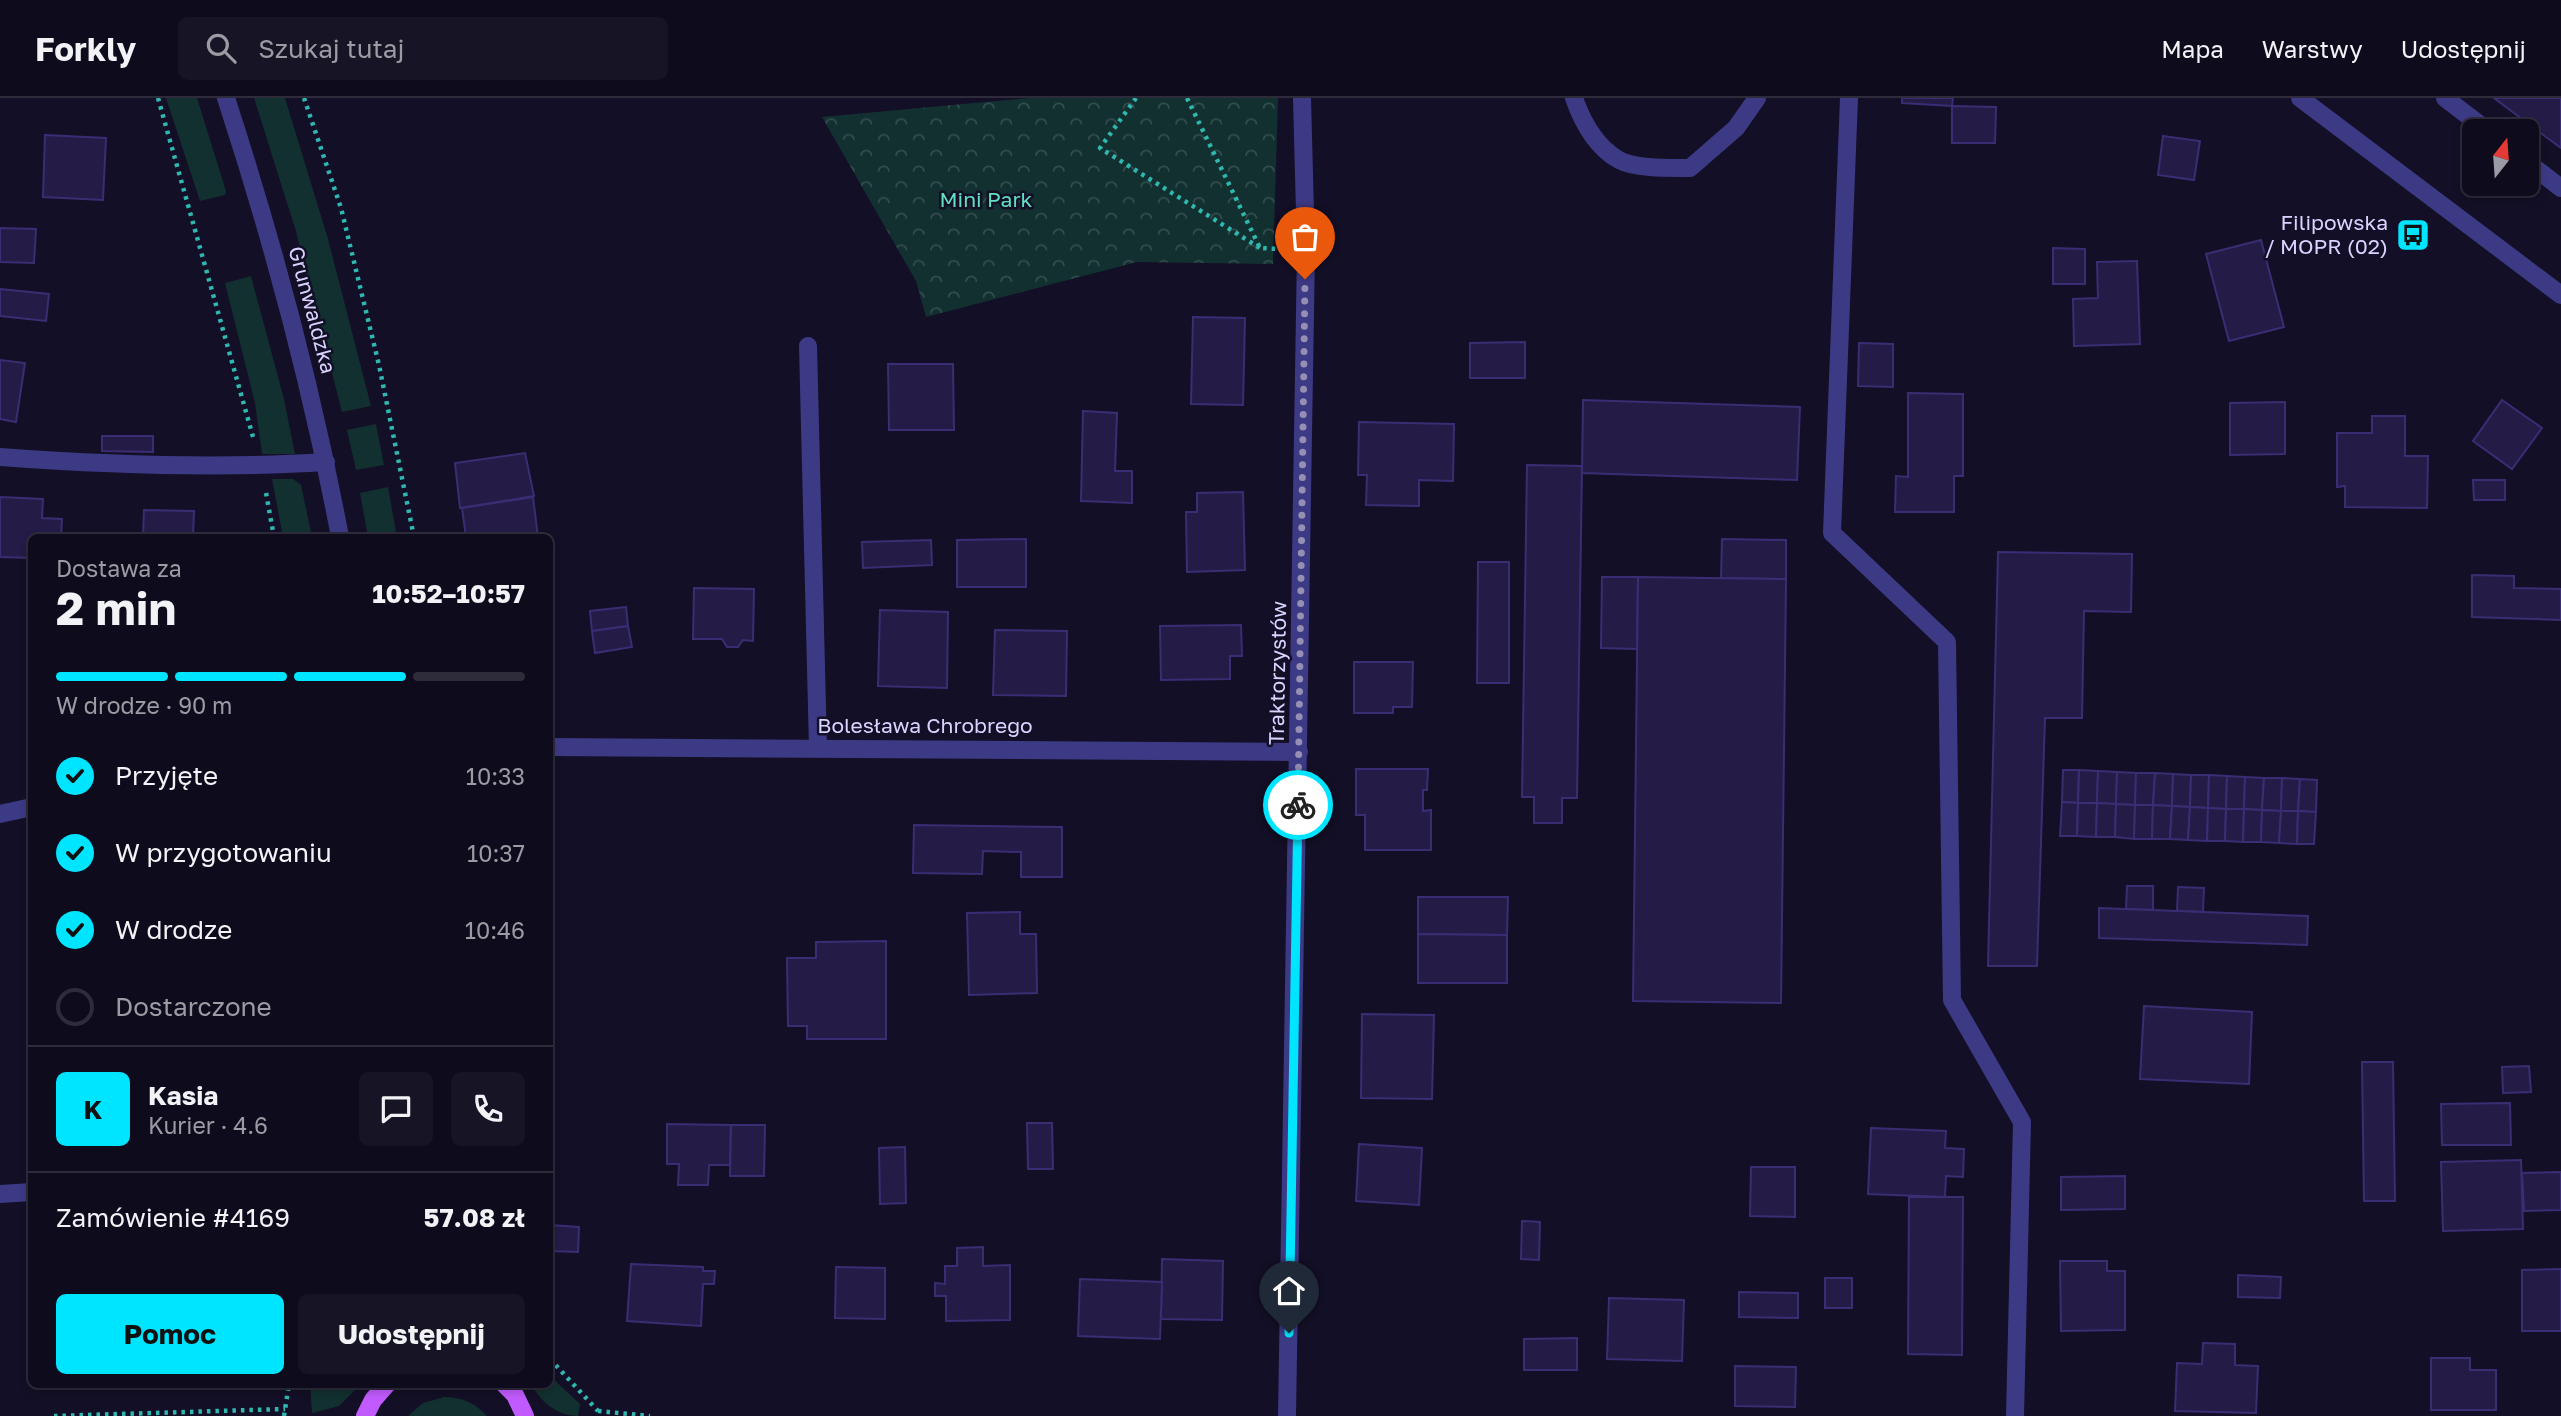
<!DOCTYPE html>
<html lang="pl">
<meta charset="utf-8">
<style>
body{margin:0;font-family:"Golos Text",sans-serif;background:#171425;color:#f1f3f6;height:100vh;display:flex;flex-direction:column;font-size:26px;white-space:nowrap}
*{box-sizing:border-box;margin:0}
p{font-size:23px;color:#9b9ba3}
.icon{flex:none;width:38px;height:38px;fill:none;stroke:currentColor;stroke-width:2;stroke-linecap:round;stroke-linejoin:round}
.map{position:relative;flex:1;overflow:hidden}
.drawer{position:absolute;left:28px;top:436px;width:525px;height:854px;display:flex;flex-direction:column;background:#0e0b1c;border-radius:10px;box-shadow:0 4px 10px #0003,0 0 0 2px #2e2b3b}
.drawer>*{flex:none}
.needle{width:46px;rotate:17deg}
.buttons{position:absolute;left:2462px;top:21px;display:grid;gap:14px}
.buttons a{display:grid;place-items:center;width:77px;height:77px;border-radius:10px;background:#0e0b1c;box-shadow:0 4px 10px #0003,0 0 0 2px #2e2b3b;font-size:35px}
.pin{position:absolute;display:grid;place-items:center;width:60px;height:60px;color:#fff;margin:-72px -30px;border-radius:50% 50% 50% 0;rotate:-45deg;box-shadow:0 0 7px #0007}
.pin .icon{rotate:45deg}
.courier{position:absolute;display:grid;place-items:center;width:70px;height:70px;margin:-35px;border:5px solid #00e5ff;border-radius:50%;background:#fff;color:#222;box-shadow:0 2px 9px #0007}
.overview em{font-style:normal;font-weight:700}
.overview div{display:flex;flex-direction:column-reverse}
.overview{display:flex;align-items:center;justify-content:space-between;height:119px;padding:0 28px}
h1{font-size:46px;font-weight:700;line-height:52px}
.bar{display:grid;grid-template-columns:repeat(4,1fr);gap:10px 7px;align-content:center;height:84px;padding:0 28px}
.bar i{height:9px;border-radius:5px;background:#2e2b3b}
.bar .selected{background:#00e5ff}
.bar p{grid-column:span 4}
.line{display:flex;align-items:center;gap:18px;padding:0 28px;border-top:2px solid #2e2b3b}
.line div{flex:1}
.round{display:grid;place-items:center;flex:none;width:74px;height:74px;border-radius:10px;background:#171425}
ol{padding:0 28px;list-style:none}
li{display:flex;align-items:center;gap:21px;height:77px}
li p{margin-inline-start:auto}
li .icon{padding:7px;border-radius:50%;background:#00e5ff;color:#111;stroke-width:4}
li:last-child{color:#9b9ba3}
li i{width:38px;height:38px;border:4px solid #2e2b3b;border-radius:50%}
.cta{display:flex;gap:14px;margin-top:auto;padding:14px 28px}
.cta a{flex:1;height:80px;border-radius:10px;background:#00e5ff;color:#111;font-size:28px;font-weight:700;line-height:80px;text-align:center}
.cta a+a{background:#171425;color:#f1f3f6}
header{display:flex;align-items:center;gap:42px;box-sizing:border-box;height:98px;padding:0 35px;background:#0e0b1c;border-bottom:2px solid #2e2b3b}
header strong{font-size:33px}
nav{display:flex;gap:38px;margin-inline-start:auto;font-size:24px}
.search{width:490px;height:63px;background:#171425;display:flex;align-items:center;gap:18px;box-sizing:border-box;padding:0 24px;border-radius:10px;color:#9b9ba3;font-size:26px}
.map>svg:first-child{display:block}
.green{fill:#12302f}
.park{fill:url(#park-crowns)}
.building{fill:#241b47;stroke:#3b2d73;stroke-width:2}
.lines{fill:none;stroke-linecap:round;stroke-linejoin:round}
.path{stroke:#2fb8b0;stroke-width:4.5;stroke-dasharray:3.5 5;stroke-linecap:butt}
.minor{stroke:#3d3a85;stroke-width:18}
.major{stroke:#c25bff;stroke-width:18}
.done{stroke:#948fb3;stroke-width:7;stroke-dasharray:0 12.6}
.route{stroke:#00e5ff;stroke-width:9}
.labels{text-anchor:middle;stroke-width:5;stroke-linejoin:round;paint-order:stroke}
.park-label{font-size:21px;fill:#5fe0c0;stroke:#130f26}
.poi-label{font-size:21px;fill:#d9d4ff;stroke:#130f26;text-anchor:end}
.street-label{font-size:21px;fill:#d9d4ff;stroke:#130f26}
</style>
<header>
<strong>Forkly</strong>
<div class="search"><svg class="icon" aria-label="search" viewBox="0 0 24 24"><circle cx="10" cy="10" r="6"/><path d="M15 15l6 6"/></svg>Szukaj tutaj</div>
<nav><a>Mapa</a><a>Warstwy</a><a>Udostępnij</a></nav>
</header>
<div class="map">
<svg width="2561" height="1318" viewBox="0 0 2561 1318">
<defs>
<pattern id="park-crowns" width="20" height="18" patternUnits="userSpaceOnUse" patternTransform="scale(1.75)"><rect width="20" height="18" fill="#12302f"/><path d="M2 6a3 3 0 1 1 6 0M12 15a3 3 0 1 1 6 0" fill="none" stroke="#344d4e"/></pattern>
</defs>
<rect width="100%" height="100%" fill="#130f26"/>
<!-- green -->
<g class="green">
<path d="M166 0H197L226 93 225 97 200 103Z"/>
<path d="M254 0H285L328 141 371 308 342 314 295 130Z"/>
<path d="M251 178 284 301 295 356H262L255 305 225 185Z"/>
<path d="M376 326 384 367 356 372 347 332Z"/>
<path d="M272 381H293L301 387 312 439H283Z"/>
<path d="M388 389 397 439H368L360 395Z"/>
<path d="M550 1278 580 1306 578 1318C557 1318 541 1304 531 1286H550Z"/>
<path d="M310 1286H361L339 1308 312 1315Z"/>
<path d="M444 1299C462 1299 475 1305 487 1318H408L423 1305Z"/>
</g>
<!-- park -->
<path class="park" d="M1029 0H1278L1273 166 1137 164 926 219 916 183 822 19Z"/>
<!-- building -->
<g class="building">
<path d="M1902 0H1953L1952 8 1902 5Z"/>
<path d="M2494 0H2561V50L2546 39Z"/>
<path d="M1952 8 1996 9 1995 45H1952Z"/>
<path d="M45 37 106 40 103 102 43 99Z"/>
<path d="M2163 38 2200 43 2194 82 2158 77Z"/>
<path d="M0 130 36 131 34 165 0 164Z"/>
<path d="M2261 142 2284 229 2229 243 2206 156Z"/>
<path d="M2053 150 2085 151V186H2053Z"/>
<path d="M2137 163 2140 246 2074 248 2073 201 2098 200 2097 164Z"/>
<path d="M0 191 49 196 46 223 0 218Z"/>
<path d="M1193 219 1245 220 1243 307 1191 306Z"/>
<path d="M1525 244V280H1470V245Z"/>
<path d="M1859 245 1893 246V289L1858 288Z"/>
<path d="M0 262 25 265 16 324 0 321Z"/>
<path d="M888 266H953L954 332H889Z"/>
<path d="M1908 295 1963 296V378H1954V414H1895L1896 378 1908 379Z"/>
<path d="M1583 302 1800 309 1797 382 1582 375Z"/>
<path d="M2502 302 2542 330 2512 371 2473 343Z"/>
<path d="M2285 304V356L2230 357V305Z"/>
<path d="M1083 313 1117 315 1115 373H1132V405L1081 403Z"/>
<path d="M2372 318H2405V358H2428L2427 410 2345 409V388L2337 389V335H2372Z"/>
<path d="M1359 324 1454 326 1453 383 1419 382V408L1366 407 1367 377H1358Z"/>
<path d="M102 338H153V354L102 353Z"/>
<path d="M525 355 534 398 460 410 455 365Z"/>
<path d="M1527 367 1582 368 1577 700H1562V725H1534V699H1522Z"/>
<path d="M2473 382H2505V402H2474Z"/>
<path d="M1243 394 1245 472 1187 474 1186 414H1197V395Z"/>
<path d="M0 399 43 401 42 420 62 421 61 439H32V460L0 459Z"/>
<path d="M533 399 538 439H466L462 410Z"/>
<path d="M144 412 194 413 193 439H143Z"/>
<path d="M1026 441V489H957V442Z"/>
<path d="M1722 441 1786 442V481L1721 480Z"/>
<path d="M931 442 932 467 863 470 862 444Z"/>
<path d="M1998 454 2132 456 2131 514 2084 513 2082 620H2045L2037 868H1988Z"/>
<path d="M1478 464H1509V585H1477Z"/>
<path d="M2472 477 2514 478V490L2561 491V522L2472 519Z"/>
<path d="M1602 479H1638L1637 551 1601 550Z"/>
<path d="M1638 479 1786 481 1781 905 1633 903Z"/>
<path d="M694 490 754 491 753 543 743 542 738 549H727L722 541H693Z"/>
<path d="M626 509 628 528 592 533 590 513Z"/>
<path d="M880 512 948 514 947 590 878 588Z"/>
<path d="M1241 527 1242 558H1230V581L1161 582 1160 528Z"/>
<path d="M628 528 632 549 595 555 592 533Z"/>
<path d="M995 532 1067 533 1066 598 993 597Z"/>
<path d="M1354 564H1413L1412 609H1393V615H1354Z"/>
<path d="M1356 671H1428L1427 692H1423V713L1431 712V752H1365V717H1356Z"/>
<path d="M2063 672H2079L2078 705 2062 704Z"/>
<path d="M2079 672 2098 673 2097 705H2078Z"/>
<path d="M2098 673 2117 674 2116 706 2097 705Z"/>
<path d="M2117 674 2136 675 2135 707 2116 706Z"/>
<path d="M2136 675H2155L2153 707H2135Z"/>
<path d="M2155 675 2173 676 2172 708 2153 707Z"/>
<path d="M2173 676 2191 677 2190 709 2172 708Z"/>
<path d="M2191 677H2209L2208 710 2190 709Z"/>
<path d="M2209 677 2227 678 2226 711 2208 710Z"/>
<path d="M2227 678 2245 679 2244 711H2226Z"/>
<path d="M2245 679 2264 680 2262 712 2244 711Z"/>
<path d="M2264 680H2282L2281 713 2262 712Z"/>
<path d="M2282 680 2300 681 2298 713H2281Z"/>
<path d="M2300 681 2317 682 2316 714 2298 713Z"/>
<path d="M2062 704 2078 705 2077 738H2060Z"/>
<path d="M2078 705H2097L2096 739 2077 738Z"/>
<path d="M2097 705 2116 706 2115 739H2096Z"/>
<path d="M2116 706 2135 707 2134 741 2115 739Z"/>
<path d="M2135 707H2153L2152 741H2134Z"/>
<path d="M2153 707 2172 708 2170 741H2152Z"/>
<path d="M2172 708 2190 709 2188 742 2170 741Z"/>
<path d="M2190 709 2208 710 2207 743 2188 742Z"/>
<path d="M2208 710 2226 711 2225 743H2207Z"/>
<path d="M2226 711H2244L2243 744 2225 743Z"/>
<path d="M2244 711 2262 712 2261 744H2243Z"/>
<path d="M2262 712 2281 713 2279 745 2261 744Z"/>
<path d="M2281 713H2298L2297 746 2279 745Z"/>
<path d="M2298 713 2316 714 2314 746H2297Z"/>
<path d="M914 727 1062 729V779H1021V754L983 753 982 776 913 775Z"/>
<path d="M2127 788H2153V812L2126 811Z"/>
<path d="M2178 789 2204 790 2203 814 2177 813Z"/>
<path d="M1418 799H1508L1507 837 1418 836Z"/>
<path d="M2099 810 2308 818 2307 847 2099 840Z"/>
<path d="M1020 814V836H1036L1037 895 969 897 967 815Z"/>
<path d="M1418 836 1507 837V885H1418Z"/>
<path d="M886 843V941H807V928H788L787 860H816V844Z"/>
<path d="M2144 908 2252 914 2249 986 2140 981Z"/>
<path d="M1362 916 1434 917 1432 1001 1361 1000Z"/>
<path d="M2362 964H2393L2395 1103H2364Z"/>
<path d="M2529 968 2531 994 2503 995 2502 969Z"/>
<path d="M2510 1005 2511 1047H2442L2441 1006Z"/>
<path d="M1027 1025H1052L1053 1071H1028Z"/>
<path d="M667 1026 731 1027 730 1067H709L708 1087H678L679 1066H667Z"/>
<path d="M731 1027H765L764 1078H730Z"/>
<path d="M1871 1030 1946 1033 1945 1050 1964 1051 1963 1079 1946 1078 1945 1099 1868 1096Z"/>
<path d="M1359 1046 1422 1050 1419 1107 1356 1103Z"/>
<path d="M905 1049 906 1105 880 1106 879 1050Z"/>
<path d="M2521 1062 2523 1131 2443 1133 2441 1064Z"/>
<path d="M1751 1069H1795V1119L1750 1118Z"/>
<path d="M2561 1074V1112L2524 1113 2522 1075Z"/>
<path d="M2125 1078V1111L2061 1112V1079Z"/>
<path d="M1909 1099H1963L1962 1257 1908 1256Z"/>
<path d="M1522 1123 1540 1124 1539 1162 1521 1161Z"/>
<path d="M550 1127 579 1129 578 1154 550 1153Z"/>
<path d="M983 1149V1168L1010 1167V1222L946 1223V1198H935V1185L945 1186V1168H957V1150Z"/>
<path d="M1162 1161 1223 1163 1222 1222 1161 1221Z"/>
<path d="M2060 1163H2107V1173H2125V1232L2061 1233Z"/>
<path d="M631 1166 703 1169V1173H715L714 1186H703L701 1228 627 1223Z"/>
<path d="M836 1169 885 1170V1221L835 1220Z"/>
<path d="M2561 1171V1233H2522V1172Z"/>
<path d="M2238 1177 2281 1179 2280 1200 2238 1199Z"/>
<rect x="1825" y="1180" width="27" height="30"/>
<path d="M1080 1181 1162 1184 1160 1241 1078 1238Z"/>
<path d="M1739 1194 1798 1195V1220L1739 1219Z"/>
<path d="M1609 1200 1684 1202 1682 1263 1607 1261Z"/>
<path d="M1577 1240V1272H1524V1241Z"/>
<path d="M2203 1245 2235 1246V1267L2258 1268 2256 1315 2175 1313 2177 1265 2202 1266Z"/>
<path d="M2431 1260H2470V1272H2496V1312H2431Z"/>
<path d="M1735 1268 1796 1269 1795 1309 1735 1308Z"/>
</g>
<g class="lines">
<!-- path -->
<g class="path">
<path d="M158 0 253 339"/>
<path d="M304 0 341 110 379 267 414 439"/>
<path d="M1136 0 1100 50 1260 150"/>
<path d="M1187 0 1260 150 1278 151"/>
<path d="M266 395 274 439"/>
<path d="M550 1261 598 1313V1318"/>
<path d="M598 1313 650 1318"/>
<path d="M54 1318 285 1311"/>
<path d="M284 1318 289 1286"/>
</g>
<!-- minor -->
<g class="minor">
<path d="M226 0C273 144 312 290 340 439"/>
<path d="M1574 0C1582 23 1596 49 1619 62 1635 71 1671 70 1690 70L1736 30 1757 0"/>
<path d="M1849 0 1832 435 1947 544 1952 902 2022 1024 2015 1318"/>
<path d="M2300 0 2561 197"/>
<path d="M2445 0 2488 33"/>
<path d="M2527 64 2561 90"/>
<path d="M808 248 818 650"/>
<path d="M0 359C109 367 217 371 326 364"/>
<path d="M550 649 1299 654"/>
<path d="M0 716 32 709"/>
<path d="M0 1096 32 1094"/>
<path d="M1287 1318 1306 153 1302 0"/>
</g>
<!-- major -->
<g class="major">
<path d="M504 1286 515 1297 525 1318"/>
<path d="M365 1318 373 1302 387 1286"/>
</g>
</g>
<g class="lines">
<!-- done -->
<path class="done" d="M1298 707 1305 181"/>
<!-- route -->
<path class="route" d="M1289 1235 1298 707"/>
</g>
<!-- icons -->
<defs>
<symbol id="bus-square" viewBox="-11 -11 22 22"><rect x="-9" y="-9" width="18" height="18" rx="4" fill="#00e5ff" stroke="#130f26"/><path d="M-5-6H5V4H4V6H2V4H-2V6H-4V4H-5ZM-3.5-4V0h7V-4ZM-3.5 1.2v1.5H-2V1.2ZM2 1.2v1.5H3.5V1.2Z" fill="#111"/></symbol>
</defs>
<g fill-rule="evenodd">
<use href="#bus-square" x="2394" y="118" width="38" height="38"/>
</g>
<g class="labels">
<!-- park labels -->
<g class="park-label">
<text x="986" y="109">Mini Park</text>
</g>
<!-- poi labels -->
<g class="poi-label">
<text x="2388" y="132">Filipowska<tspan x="2388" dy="24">/ MOPR (02)</tspan></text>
</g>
<!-- street labels -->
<g class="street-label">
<text transform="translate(312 212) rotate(75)" y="7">Grunwaldzka</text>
<text transform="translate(1278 575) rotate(-89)" y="7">Traktorzystów</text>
<text x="925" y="635">Bolesława Chrobrego</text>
</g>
</g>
</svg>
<div class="buttons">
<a><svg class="needle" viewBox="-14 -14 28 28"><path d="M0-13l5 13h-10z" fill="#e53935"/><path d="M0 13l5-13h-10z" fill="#9b9ba3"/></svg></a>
</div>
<div class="pin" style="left:1305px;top:181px;background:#ea580c"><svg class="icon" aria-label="bag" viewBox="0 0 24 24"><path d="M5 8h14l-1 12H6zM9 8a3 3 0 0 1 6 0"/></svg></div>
<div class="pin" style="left:1289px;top:1235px;background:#1f2937"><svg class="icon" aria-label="home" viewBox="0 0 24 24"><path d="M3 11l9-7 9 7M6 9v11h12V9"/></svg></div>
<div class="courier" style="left:1298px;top:707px"><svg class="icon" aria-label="bike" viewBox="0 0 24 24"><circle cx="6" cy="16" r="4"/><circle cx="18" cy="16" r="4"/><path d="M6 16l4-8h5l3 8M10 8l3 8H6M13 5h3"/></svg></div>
<section class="drawer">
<div class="overview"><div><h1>2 min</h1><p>Dostawa za</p></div><em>10:52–10:57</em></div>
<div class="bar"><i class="selected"></i><i class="selected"></i><i class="selected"></i><i></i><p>W drodze · 90 m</p></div>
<ol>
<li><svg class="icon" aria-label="check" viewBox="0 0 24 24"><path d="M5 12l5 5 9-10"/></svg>Przyjęte<p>10:33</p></li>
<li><svg class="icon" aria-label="check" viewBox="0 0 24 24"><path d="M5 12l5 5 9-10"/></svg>W przygotowaniu<p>10:37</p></li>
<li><svg class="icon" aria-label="check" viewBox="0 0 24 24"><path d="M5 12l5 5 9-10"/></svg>W drodze<p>10:46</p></li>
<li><i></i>Dostarczone</li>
</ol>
<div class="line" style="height:126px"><b class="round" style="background:#00e5ff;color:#111">K</b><div><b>Kasia</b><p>Kurier · 4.6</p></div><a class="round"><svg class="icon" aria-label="chat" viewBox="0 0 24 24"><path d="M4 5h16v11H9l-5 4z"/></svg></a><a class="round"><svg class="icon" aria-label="phone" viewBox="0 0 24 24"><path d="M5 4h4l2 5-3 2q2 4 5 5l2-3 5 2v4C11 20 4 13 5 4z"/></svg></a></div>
<div class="line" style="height:91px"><div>Zamówienie #4169</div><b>57.08 zł</b></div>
<div class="cta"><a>Pomoc</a><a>Udostępnij</a></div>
</section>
</div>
